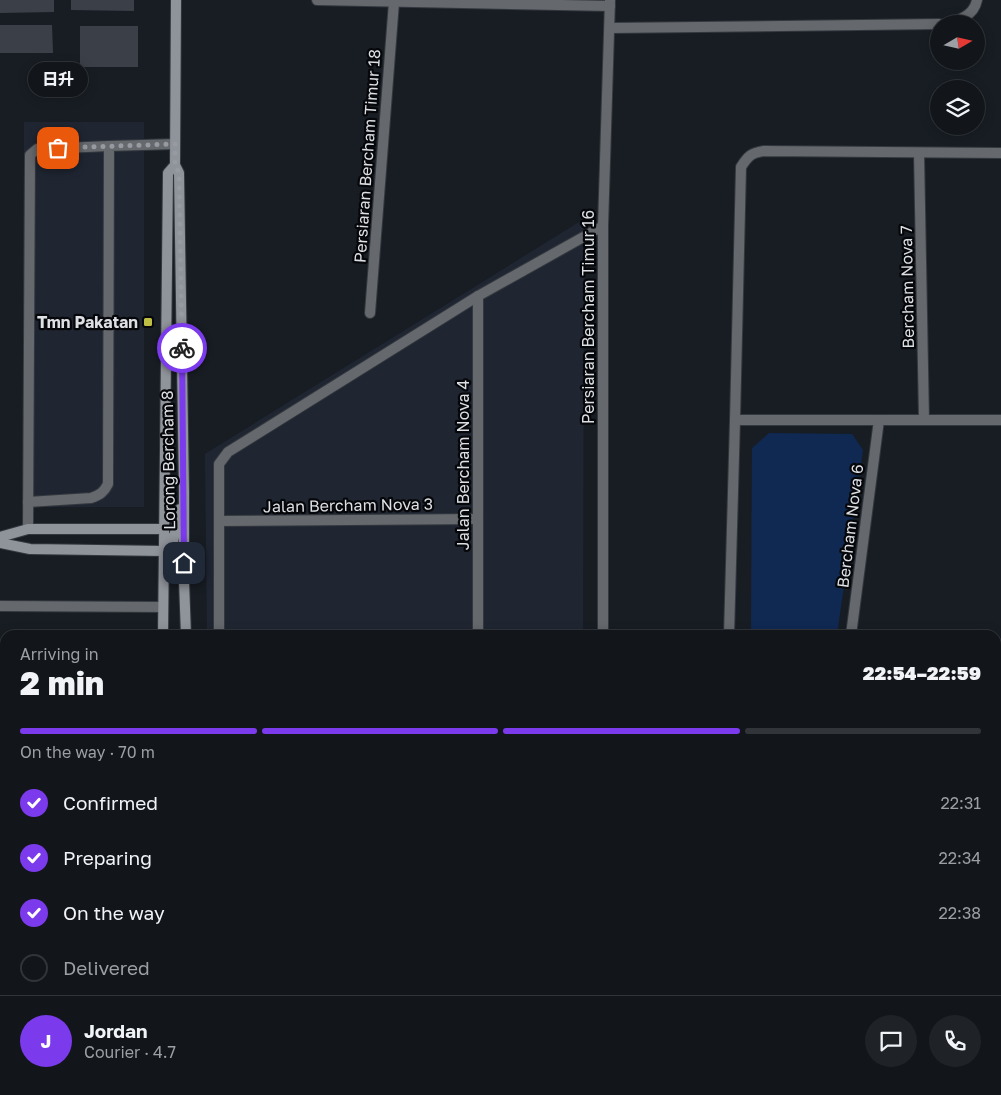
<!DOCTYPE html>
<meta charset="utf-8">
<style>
body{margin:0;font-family:"Golos Text","Noto Sans SC",sans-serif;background:#1f2328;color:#f1f3f6;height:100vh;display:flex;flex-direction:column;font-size:19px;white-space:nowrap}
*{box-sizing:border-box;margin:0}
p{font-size:16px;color:#9c9fa3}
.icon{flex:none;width:28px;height:28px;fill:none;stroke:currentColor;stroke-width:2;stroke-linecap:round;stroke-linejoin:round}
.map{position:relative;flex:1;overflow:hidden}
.side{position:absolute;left:0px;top:630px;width:1001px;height:465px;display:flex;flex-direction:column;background:#12161b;border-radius:15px 15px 0 0;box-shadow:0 2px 12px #0003,0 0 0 1px #31353a}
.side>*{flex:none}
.needle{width:32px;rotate:81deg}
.fabs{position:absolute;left:930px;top:15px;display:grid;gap:10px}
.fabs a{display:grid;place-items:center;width:55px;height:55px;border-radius:50%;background:#12161b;box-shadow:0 2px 12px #0003,0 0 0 1px #31353a;font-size:25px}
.pin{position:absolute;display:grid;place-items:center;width:42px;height:42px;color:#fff;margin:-21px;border-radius:10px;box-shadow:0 2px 8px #0006}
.courier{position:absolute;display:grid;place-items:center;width:50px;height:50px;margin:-25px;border:4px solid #7c3aed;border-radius:50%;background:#fff;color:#222;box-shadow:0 1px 6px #0007}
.bubble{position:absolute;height:35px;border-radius:18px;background:#12161b;box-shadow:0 2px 12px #0003,0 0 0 1px #31353a;font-size:16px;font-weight:800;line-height:35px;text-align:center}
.overview em{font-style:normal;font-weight:800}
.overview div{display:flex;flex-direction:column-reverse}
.overview{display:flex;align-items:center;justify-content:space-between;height:85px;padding:0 20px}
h1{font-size:32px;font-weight:800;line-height:38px}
.bar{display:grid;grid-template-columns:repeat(4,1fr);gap:8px 5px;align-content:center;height:60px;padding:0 20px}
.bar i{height:6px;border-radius:4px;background:#31353a}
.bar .current{background:#7c3aed}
.bar p{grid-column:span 4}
.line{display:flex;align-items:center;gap:12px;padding:0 20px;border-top:1px solid #31353a}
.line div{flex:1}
.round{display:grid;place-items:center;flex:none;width:52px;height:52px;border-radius:26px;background:#1f2328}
ol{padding:0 20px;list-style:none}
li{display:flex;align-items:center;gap:15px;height:55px}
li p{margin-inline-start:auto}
li .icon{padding:5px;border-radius:50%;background:#7c3aed;color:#fff;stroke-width:4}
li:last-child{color:#9c9fa3}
li i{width:28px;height:28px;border:2px solid #31353a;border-radius:50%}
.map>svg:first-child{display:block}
.built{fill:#1f2632}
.green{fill:#102953}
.building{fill:#3b4048}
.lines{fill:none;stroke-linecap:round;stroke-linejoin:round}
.lane-casing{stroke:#33383f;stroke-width:12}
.street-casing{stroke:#33383f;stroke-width:12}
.secondary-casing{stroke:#33383f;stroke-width:12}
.lane{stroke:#65686c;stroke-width:10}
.street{stroke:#65686c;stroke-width:10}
.secondary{stroke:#8f939a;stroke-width:10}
.done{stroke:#979ba1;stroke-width:5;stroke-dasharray:0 9}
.route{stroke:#7c3aed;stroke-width:6}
.poi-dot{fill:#bebf42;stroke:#06070a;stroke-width:2}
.labels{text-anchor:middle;stroke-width:4.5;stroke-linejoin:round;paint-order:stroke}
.street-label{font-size:16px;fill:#dcdfe4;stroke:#06070a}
.poi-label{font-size:16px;font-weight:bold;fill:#dcdfe4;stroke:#06070a;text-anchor:end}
</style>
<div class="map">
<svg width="1001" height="1095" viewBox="0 0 1001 1095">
<rect width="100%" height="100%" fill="#181d24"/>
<!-- built -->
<g class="built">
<path d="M24 122H144V507H23Z"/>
<path d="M584 219 583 635H207L205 454Z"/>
<path d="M996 1002 1001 1003V1095H211V1090H996Z"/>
</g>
<!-- green -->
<path class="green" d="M769 433 852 434 863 450 837 635H751L752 448Z"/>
<!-- building -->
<g class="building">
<path d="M0 0H54V12L0 13Z"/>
<path d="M71 0H134V11L71 10Z"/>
<path d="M0 25H52L53 53H0Z"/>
<rect x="80" y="26" width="58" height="41"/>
<path d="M996 1065H1001V1095H960L961 1090H996Z"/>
</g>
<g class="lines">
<defs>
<g id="lane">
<path d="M28 529 30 155 37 149H41L109 146"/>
<path d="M0 668H5"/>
<path d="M778 1090 813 1095"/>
<path d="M954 1095 955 1090"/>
</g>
<g id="street">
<path d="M317 0 610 6"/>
<path d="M944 24C958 21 974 16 977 0"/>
<path d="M610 28 939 24"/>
<path d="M919 153 924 420"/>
<path d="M478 296V635"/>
<path d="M370 313 394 2"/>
<path d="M735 420H1001"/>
<path d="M28 502 91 498C100 495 104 492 108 484L109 146 175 144"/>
<path d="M219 521 478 519"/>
<path d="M0 606 163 607"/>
<path d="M219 635V464L228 452 478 296 603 226"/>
<path d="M603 635V226L610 0"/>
<path d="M729 635 735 420 741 167C748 156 751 153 764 151L1001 153"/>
<path d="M851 635 879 420"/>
<path d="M0 850H5"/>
<path d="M996 884 1001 883"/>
<path d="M0 985H5"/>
<path d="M996 1024 1001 1025"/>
<path d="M58 1090 59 1095"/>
<path d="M312 1090 313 1095"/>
<path d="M500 1095V1090"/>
</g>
<g id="secondary">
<path d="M176 0 175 165 179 173 184 491V581L186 635"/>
<path d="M0 537 28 529H164"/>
<path d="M170 538 173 542 181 569"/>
<path d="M0 543 30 549 164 551"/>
<path d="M164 551 173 542 180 509"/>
<path d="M163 635 168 173 175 165"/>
<path d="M172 1090V1095"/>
</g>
</defs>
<!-- lane casing -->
<use href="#lane" class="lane-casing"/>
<!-- street casing -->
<use href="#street" class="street-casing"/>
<!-- secondary casing -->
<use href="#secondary" class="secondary-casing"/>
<!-- lane -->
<use href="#lane" class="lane"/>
<!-- street -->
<use href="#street" class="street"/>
<!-- secondary -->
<use href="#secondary" class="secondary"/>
</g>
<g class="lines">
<!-- done -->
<path class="done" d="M58 148 175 144V165L179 173 182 348"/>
<!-- route -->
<path class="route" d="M182 348 184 563"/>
</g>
<!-- markers -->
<rect class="poi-dot" x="143" y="317" width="10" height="10" rx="2.5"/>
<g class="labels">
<!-- street labels -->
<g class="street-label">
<text transform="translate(367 156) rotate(-86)" y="6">Persiaran Bercham Timur 18</text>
<text transform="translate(907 287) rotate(-91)" y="6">Bercham Nova 7</text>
<text transform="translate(588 317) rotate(-90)" y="6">Persiaran Bercham Timur 16</text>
<text transform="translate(168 460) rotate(-91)" y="6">Lorong Bercham 8</text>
<text transform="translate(463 465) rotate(-90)" y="6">Jalan Bercham Nova 4</text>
<text transform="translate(348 505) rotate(-1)" y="6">Jalan Bercham Nova 3</text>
<text transform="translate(850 526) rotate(-83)" y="6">Bercham Nova 6</text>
</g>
<!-- poi labels -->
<g class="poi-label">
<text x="138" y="328">Tmn Pakatan</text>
</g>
</g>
</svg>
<div class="fabs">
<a><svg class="needle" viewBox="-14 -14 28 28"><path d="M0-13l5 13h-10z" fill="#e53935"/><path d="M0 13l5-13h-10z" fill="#9c9fa3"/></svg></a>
<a><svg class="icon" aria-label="layers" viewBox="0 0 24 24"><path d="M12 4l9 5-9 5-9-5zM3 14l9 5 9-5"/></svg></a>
</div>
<div class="pin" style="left:58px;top:148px;background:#ea580c"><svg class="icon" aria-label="bag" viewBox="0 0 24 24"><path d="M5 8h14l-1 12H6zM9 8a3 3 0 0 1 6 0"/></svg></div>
<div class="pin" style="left:184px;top:563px;background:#1f2937"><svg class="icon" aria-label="home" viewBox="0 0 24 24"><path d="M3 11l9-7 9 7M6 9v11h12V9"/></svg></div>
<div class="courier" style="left:182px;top:348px"><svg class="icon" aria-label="bike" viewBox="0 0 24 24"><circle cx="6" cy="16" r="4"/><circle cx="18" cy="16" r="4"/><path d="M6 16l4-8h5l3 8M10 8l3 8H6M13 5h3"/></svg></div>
<div class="bubble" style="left:28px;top:62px;width:60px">日升</div>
<section class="side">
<div class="overview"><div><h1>2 min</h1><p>Arriving in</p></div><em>22:54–22:59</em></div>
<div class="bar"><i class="current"></i><i class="current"></i><i class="current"></i><i></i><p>On the way · 70 m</p></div>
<ol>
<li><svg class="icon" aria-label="check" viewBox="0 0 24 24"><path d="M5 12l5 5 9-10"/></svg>Confirmed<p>22:31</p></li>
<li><svg class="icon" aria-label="check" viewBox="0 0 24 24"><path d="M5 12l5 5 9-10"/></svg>Preparing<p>22:34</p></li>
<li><svg class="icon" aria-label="check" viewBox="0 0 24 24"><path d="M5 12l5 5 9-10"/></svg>On the way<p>22:38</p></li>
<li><i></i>Delivered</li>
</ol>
<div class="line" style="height:90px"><b class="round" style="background:#7c3aed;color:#fff">J</b><div><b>Jordan</b><p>Courier · 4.7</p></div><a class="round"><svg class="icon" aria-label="chat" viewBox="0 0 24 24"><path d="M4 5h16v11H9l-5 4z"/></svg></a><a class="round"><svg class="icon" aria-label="phone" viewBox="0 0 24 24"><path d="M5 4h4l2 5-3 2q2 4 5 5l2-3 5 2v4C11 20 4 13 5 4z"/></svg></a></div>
</section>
</div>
